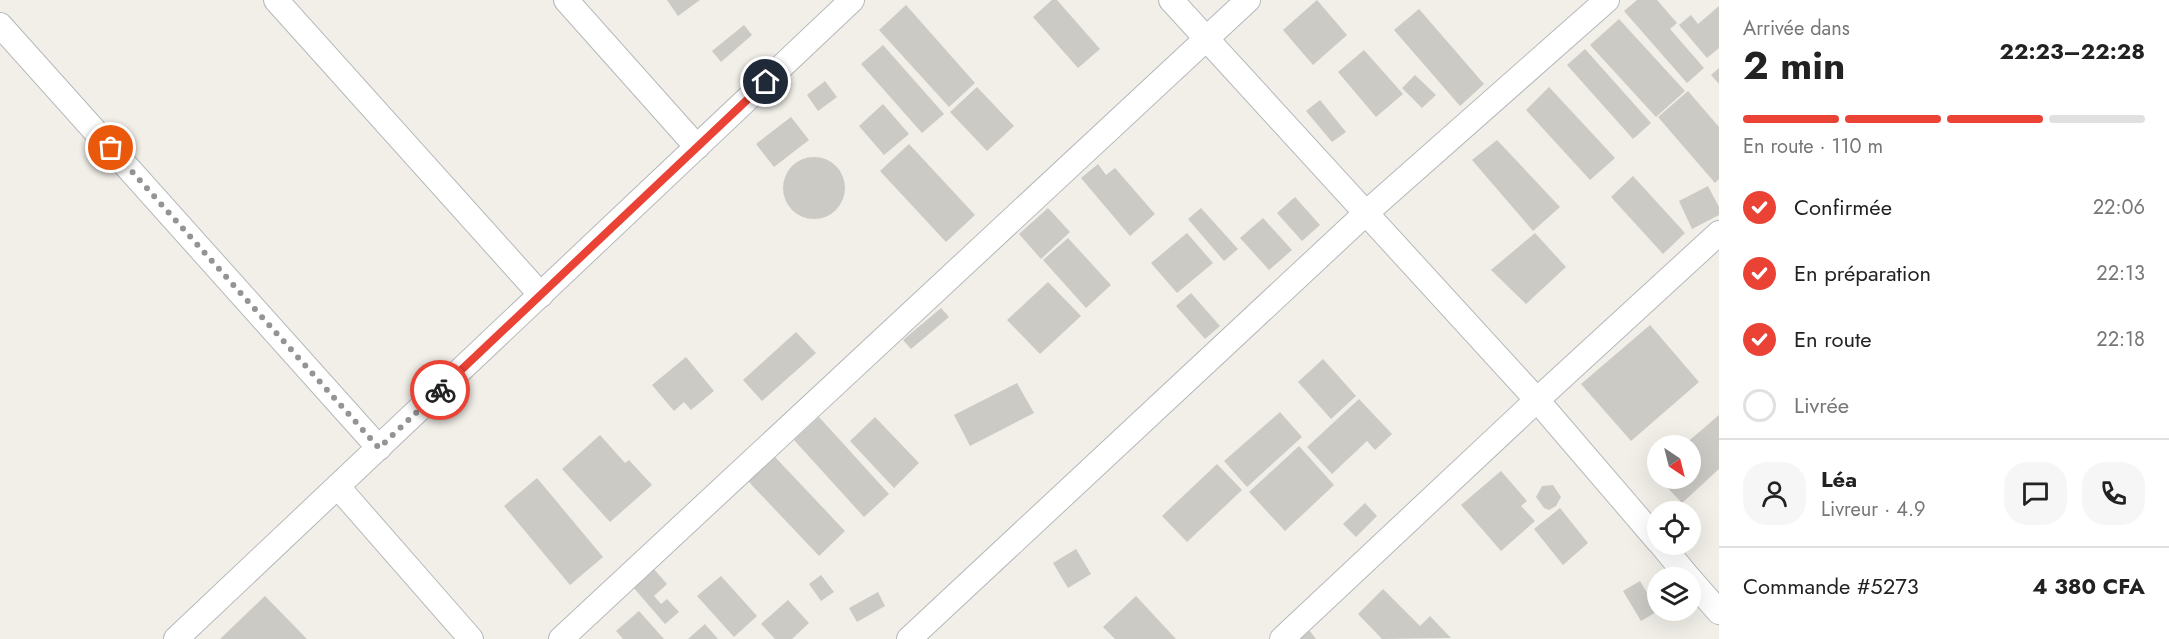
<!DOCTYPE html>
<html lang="fr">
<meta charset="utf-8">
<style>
body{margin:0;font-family:Jost,sans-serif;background:#f6f6f6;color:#222;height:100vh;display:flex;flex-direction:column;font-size:22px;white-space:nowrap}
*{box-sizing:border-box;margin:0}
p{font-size:20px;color:#767676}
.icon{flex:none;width:33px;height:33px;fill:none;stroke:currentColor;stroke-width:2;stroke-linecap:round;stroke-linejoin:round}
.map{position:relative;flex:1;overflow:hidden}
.drawer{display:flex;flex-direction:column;background:#fff;width:450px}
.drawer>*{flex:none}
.needle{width:39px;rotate:145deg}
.buttons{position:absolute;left:1647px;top:435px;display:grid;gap:12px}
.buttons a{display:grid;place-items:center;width:54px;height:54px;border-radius:50%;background:#fff;box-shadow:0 6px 24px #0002;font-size:30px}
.pin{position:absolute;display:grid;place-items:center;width:51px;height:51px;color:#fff;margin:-26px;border:3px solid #fff;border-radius:50%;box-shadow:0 2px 6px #0007}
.courier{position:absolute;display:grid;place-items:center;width:60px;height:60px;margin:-30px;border:4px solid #ea4335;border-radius:50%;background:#fff;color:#222;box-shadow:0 2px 8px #0007}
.summary em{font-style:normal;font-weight:700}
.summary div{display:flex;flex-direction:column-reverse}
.summary{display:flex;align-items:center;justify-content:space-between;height:102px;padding:0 24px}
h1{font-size:39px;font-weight:700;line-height:45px}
.bar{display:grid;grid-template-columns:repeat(4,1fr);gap:9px 6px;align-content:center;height:72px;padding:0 24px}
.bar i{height:8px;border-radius:4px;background:#e0e0e0}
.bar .on{background:#ea4335}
.bar p{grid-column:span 4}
.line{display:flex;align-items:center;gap:15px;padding:0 24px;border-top:2px solid #e0e0e0}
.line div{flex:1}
.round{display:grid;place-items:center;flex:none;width:63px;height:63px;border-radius:24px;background:#f6f6f6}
ol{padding:0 24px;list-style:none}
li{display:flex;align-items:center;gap:18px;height:66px}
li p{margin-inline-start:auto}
li .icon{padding:6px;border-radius:50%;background:#ea4335;color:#fff;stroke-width:4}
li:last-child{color:#767676}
li i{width:33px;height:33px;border:3px solid #e0e0e0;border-radius:50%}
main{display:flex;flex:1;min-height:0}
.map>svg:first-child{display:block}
.building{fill:#cccac5}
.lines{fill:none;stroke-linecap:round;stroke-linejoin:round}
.street-casing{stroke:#b5b8bc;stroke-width:26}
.street{stroke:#fff;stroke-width:24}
.done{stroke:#929495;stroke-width:6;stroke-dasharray:0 10.8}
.route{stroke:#ea4335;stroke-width:8}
</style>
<main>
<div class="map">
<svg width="1719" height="639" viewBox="0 0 1719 639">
<rect width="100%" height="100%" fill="#f1efe8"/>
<!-- building -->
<g class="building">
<path d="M667 0H700L678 16Z"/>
<path d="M1052 0H1057L1100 49 1078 68 1033 17Z"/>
<path d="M1317 0 1347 35 1313 65 1283 30Z"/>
<path d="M1637 0H1657L1677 23 1670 29 1704 68 1687 83 1624 11Z"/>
<path d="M906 5 975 83 949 107 879 30Z"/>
<path d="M1719 6V48L1707 58 1679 25 1691 15 1698 24Z"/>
<path d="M1419 9 1484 84 1460 106 1394 30Z"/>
<path d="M1619 19 1685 91 1656 117 1590 45Z"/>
<path d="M744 25 752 35 721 62 712 51Z"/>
<path d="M883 45 944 114 922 133 861 64Z"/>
<path d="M1585 49 1651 123 1633 139 1567 65Z"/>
<path d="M1364 50 1403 94 1376 117 1338 72Z"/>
<path d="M1719 68V84L1711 75Z"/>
<path d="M1415 75 1436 95 1422 108 1402 88Z"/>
<path d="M825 81 837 97 818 111 807 95Z"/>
<path d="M977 87 1014 126 987 151 950 112Z"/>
<path d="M1549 87 1615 158 1590 180 1526 110Z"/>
<path d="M1688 91 1719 127V179L1715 183 1658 117Z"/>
<path d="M1320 100 1346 132 1332 142 1306 111Z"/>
<path d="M883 104 909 134 884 155 859 126Z"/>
<path d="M791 117 809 140 774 167 756 144Z"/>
<path d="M1497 140 1560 207 1533 231 1472 160Z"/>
<path d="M909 144 975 215 946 242 880 171Z"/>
<circle cx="814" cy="188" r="31"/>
<path d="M1098 164 1106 175 1115 168 1155 214 1130 236 1081 178Z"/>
<path d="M1633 176 1685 233 1663 254 1611 197Z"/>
<path d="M1708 186 1719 207V215L1692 229 1679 201Z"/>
<path d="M1295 197 1320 225 1302 241 1277 213Z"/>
<path d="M1048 208 1070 232 1041 259 1019 234Z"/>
<path d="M1201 208 1238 249 1224 261 1188 219Z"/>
<path d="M1263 218 1292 250 1269 270 1240 238Z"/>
<path d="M1187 233 1213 263 1177 293 1151 263Z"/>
<path d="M1535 233 1566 267 1526 304 1491 270Z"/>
<path d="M1068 238 1111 285 1086 308 1043 260Z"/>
<path d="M1048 282 1081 316 1040 354 1007 320Z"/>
<path d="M1191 293 1220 326 1205 339 1176 306Z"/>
<path d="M941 308 949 317 911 349 903 340Z"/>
<path d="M1650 325 1699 382 1631 441 1581 384Z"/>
<path d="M796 332 816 353 762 401 743 380Z"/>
<path d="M686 357 714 391 691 410 684 402 674 411 652 385Z"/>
<path d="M1323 359 1356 396 1331 419 1298 382Z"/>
<path d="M1017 383 1034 413 970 446 954 415Z"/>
<path d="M1359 399 1392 434 1375 450 1367 441 1332 474 1307 447Z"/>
<path d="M1280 412 1302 437 1247 487 1224 461Z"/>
<path d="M1719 415V469L1682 503 1658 478H1690V446H1683Z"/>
<path d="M819 417 889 494 864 517 794 440Z"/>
<path d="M875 417 919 463 894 488 850 441Z"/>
<path d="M600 435 625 463 629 460 652 485 610 522 562 469Z"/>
<path d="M1299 446 1334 485 1285 531 1249 492Z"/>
<path d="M775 457 845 531 819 556 748 481Z"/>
<path d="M1217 464 1242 490 1187 542 1162 516Z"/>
<path d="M1501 471 1527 501 1521 506 1535 521 1501 551 1461 505Z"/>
<path d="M537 478 603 557 570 585 504 506Z"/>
<path d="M1553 485 1561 497 1556 506 1549 510 1544 508 1536 497 1542 486Z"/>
<path d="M1365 503 1377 516 1356 537 1343 524Z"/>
<path d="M1560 508 1588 543 1563 565 1534 529Z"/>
<path d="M1076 549 1091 574 1068 588 1053 563Z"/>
<path d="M653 568 667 584 654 596 661 604 667 599 679 612 665 624 632 586Z"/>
<path d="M821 575 834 592 821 601 809 584Z"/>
<path d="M721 576 757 616 734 637 697 596Z"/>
<path d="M1640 581 1658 611 1641 621 1623 591Z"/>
<path d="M1383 589 1420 626 1430 616 1451 638 1382 639 1358 614Z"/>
<path d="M878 592 885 606 857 622 849 608Z"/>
<path d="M265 596 307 639H220Z"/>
<path d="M1136 596 1176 639H1115L1103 627Z"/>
<path d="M788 600 809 623 792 639H775L761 624Z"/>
<path d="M639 611 664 639H623L616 631Z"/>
<path d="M705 624 718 639H688Z"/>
<path d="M1309 630 1316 639H1299Z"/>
</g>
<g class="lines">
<defs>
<g id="street">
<path d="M276 0 541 295"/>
<path d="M566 0 697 147"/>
<path d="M1171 0 1537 400 1658 541"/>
<path d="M0 25 379 448"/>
<path d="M338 487 471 639"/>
<path d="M1661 544 1689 578"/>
<path d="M1690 579 1719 612"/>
<path d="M176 639 852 0"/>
<path d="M561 639 1248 0"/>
<path d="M909 639 1366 213 1607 0"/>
<path d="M1282 639 1537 400 1719 233"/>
</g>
</defs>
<!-- street casing -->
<use href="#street" class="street-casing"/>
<!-- street -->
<use href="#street" class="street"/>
</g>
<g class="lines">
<!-- done -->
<path class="done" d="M111 148 379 448 440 390"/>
<!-- route -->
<path class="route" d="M440 390 766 82"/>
</g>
</svg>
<div class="buttons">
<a><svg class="needle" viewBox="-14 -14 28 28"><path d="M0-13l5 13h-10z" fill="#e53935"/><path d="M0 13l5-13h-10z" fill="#767676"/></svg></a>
<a><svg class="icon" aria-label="locate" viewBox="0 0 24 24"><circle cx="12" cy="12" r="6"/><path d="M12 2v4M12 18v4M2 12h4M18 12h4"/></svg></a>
<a><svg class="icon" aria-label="layers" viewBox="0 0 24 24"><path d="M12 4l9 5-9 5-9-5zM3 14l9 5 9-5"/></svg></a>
</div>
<div class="pin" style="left:111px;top:148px;background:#ea580c"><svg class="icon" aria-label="bag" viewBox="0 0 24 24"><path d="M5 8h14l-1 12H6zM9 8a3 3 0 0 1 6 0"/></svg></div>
<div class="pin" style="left:766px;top:82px;background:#1f2937"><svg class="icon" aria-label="home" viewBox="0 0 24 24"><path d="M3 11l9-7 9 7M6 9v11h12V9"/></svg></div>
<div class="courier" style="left:440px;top:390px"><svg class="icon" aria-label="bike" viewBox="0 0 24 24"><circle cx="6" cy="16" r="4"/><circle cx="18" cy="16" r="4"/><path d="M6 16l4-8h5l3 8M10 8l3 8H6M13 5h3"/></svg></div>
</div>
<section class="drawer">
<div class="summary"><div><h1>2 min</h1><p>Arrivée dans</p></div><em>22:23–22:28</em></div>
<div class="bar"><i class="on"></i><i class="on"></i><i class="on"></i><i></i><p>En route · 110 m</p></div>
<ol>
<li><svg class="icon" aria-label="check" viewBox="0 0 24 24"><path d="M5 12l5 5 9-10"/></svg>Confirmée<p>22:06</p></li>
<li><svg class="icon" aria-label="check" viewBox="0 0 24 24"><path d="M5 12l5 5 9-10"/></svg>En préparation<p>22:13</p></li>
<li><svg class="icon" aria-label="check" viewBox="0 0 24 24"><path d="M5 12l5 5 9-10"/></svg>En route<p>22:18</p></li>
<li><i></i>Livrée</li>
</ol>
<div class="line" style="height:108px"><a class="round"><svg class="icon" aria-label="person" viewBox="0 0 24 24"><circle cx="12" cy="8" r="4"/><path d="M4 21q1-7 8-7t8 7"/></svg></a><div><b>Léa</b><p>Livreur · 4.9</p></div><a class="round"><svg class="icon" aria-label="chat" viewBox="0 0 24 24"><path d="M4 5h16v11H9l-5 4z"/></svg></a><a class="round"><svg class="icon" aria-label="phone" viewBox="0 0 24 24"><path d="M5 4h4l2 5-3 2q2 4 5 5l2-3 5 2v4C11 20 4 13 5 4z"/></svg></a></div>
<div class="line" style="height:78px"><div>Commande #5273</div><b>4 380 CFA</b></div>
</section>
</main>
